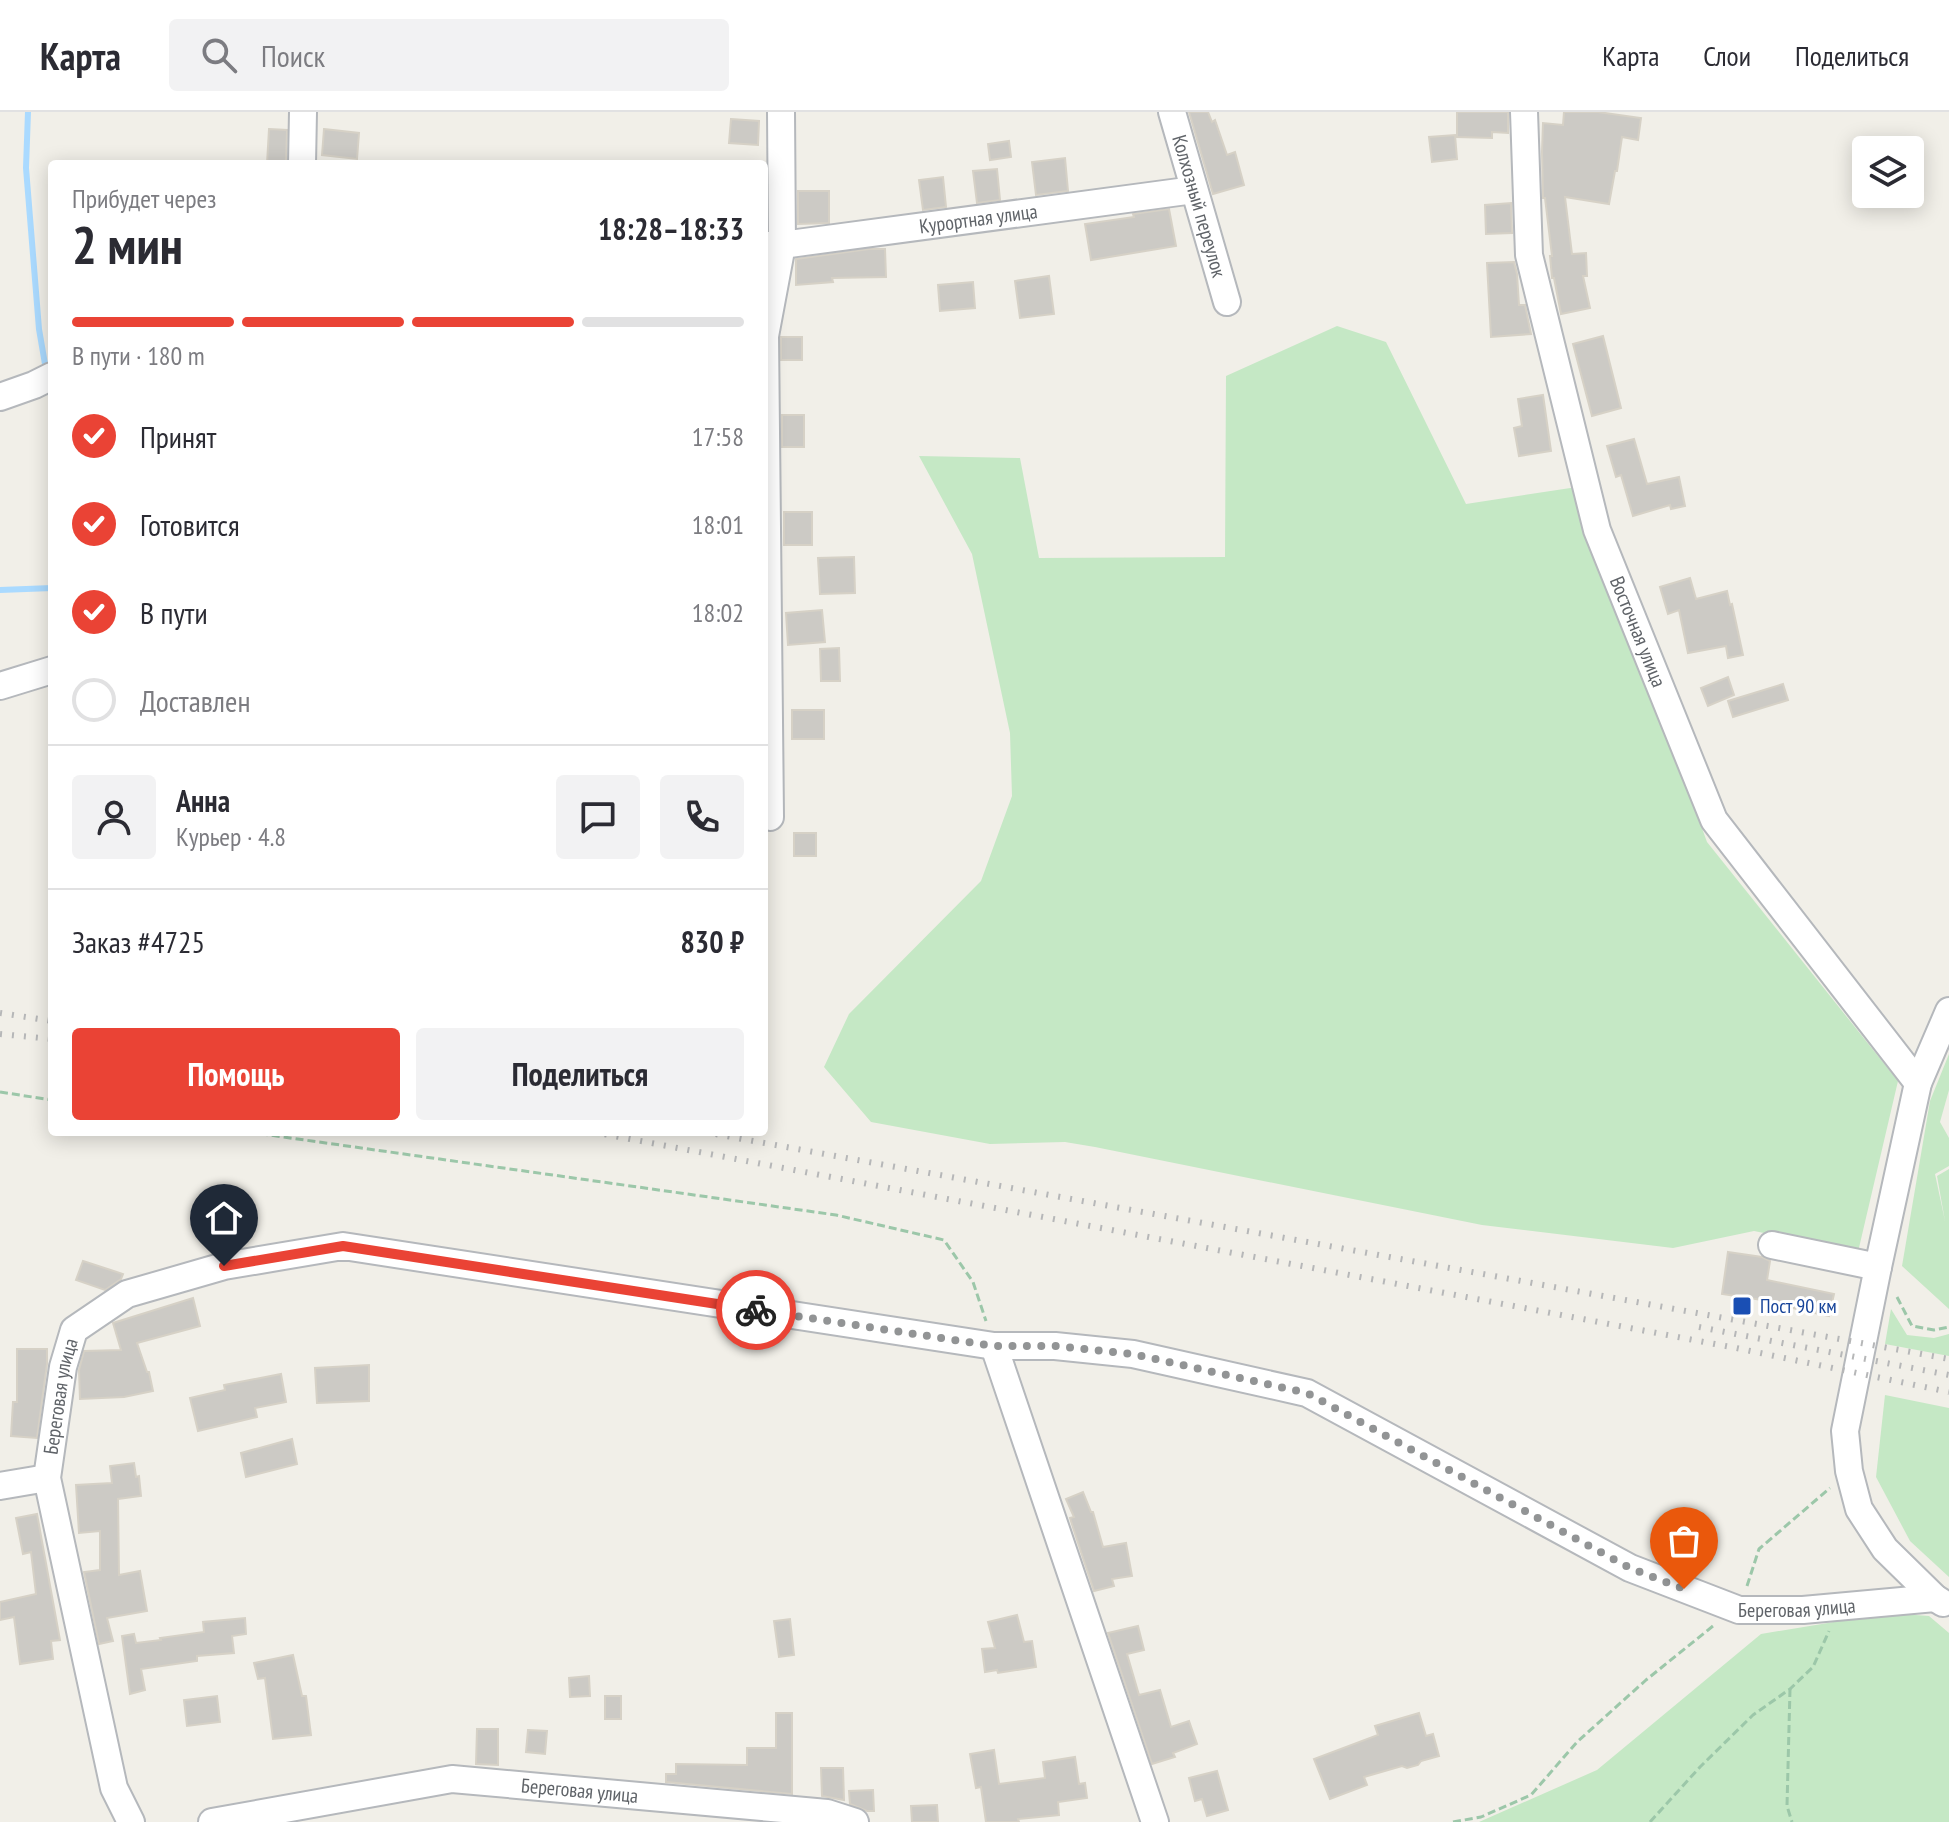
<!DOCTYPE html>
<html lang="ru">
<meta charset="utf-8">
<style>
body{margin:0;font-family:"PT Sans Narrow",sans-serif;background:#f2f2f3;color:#2b2b33;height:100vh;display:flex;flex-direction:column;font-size:30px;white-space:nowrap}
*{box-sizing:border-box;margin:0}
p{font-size:26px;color:#7c7c81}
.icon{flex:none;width:44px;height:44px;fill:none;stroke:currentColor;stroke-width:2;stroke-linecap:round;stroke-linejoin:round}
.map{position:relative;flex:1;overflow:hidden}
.drawer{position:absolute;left:48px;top:48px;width:720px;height:976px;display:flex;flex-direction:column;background:#fff;border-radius:8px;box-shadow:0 4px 20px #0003}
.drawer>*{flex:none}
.controls{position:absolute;left:1852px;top:24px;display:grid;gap:16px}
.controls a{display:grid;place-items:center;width:72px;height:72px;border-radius:8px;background:#fff;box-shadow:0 4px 20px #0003;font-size:40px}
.pin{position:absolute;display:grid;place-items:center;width:68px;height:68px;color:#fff;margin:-82px -34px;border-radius:50% 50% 50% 0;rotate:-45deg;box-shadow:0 0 8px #0007}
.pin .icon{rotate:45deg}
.courier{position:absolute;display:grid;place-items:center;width:80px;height:80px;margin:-40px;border:6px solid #ea4335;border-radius:50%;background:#fff;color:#222;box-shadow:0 2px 10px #0007}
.overview em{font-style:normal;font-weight:700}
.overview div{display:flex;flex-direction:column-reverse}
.overview{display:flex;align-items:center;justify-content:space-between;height:136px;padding:0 24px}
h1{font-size:52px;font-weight:700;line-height:60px}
.bar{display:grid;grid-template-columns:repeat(4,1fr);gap:12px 8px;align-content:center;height:96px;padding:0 24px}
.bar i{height:10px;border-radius:6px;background:#e1e1e2}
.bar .selected{background:#ea4335}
.bar p{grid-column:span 4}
.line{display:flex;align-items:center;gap:20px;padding:0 24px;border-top:2px solid #e1e1e2}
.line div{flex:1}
.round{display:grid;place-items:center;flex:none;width:84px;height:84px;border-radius:8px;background:#f2f2f3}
ol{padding:0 24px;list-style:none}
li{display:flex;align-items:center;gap:24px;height:88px}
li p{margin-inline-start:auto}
li .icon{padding:8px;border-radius:50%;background:#ea4335;color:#fff;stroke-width:4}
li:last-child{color:#7c7c81}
li i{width:44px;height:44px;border:4px solid #e1e1e2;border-radius:50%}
.button{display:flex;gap:16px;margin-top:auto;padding:16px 24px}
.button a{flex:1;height:92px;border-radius:8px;background:#ea4335;color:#fff;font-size:32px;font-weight:700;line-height:92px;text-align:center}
.button a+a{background:#f2f2f3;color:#2b2b33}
header{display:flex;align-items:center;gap:48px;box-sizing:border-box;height:112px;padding:0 40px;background:#fff;border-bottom:2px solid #e1e1e2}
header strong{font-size:38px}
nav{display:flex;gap:44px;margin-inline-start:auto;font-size:28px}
.search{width:560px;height:72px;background:#f2f2f3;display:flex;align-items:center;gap:20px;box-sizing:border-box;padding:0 28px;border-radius:8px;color:#7c7c81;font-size:30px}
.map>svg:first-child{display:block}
.green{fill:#c5e8c5}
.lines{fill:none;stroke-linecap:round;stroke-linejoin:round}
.stream{stroke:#aadaff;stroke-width:6}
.building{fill:#cccac5;stroke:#d6d1c6;stroke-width:2}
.minor-casing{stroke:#b5b8bc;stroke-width:30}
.path{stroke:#9cc7a9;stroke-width:3;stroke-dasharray:8 4;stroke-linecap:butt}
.minor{stroke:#fff;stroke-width:26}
.rail{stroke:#b6b7b8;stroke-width:6;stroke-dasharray:2 10;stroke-linecap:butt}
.done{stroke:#929495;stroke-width:8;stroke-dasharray:0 14.4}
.route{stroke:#ea4335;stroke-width:10}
.transit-dot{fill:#1a4fb4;stroke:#fff;stroke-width:3}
.labels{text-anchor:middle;stroke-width:6;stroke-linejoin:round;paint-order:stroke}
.street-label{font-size:20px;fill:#5f6368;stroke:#fff}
.transit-label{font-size:20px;fill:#164399;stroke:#fff;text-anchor:start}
</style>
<header>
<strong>Карта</strong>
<div class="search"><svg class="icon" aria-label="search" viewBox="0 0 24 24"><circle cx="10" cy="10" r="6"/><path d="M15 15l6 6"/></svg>Поиск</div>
<nav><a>Карта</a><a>Слои</a><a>Поделиться</a></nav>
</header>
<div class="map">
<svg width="1949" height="1710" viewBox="0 0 1949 1710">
<rect width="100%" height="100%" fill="#f1efe8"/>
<!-- green -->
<g class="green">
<path d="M1337 214 1386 230 1466 392 1577 375 1707 730 1898 969 1858 1140 1754 1119 1673 1136 1482 1113 1095 1035 1065 1030 990 1032 871 1010 824 955 849 902 981 769 1012 684 1010 621 972 442 919 344 1020 346 1039 446 1225 445 1226 264Z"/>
<path d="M1949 942V978L1940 1010 1949 1026V1054L1935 1062 1945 1109 1937 1064 1949 1057V1197L1902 1154 1930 989Z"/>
<path d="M1891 1197 1907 1223 1934 1226 1949 1222V1244L1885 1232Z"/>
<path d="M1885 1283 1949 1296V1465L1910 1429 1876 1365Z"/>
<path d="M1888 1501 1929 1504 1949 1521V1710H1479L1597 1658 1761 1522Z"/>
</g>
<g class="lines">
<!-- stream -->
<g class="stream">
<path d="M28 0 26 56 39 217 46 258"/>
<path d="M49 273 52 289"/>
<path d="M0 478 52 476"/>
</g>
</g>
<!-- building -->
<g class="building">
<path d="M1189 0H1208L1212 10 1215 8 1227 43 1235 40 1244 73 1213 82Z"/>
<path d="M1457 0H1508V21L1492 20V26L1457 25Z"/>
<path d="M1564 0H1598L1641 6 1638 28 1622 25 1617 59H1615L1609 92 1565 85 1572 142 1586 141 1587 164H1583L1590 196 1561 202 1554 166H1552L1550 144H1552L1545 86H1543L1542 40 1543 11 1563 13Z"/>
<path d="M731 7 759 9 758 33 729 31Z"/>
<path d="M269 17 287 18 286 52H267Z"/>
<path d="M324 17 359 21 357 47 322 43Z"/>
<path d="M1455 23 1457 47 1432 50 1429 25Z"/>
<path d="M1009 29 1011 45 990 48 988 32Z"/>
<path d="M1065 46 1068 79 1036 83 1032 50Z"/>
<path d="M997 57 1000 88 977 91 973 59Z"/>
<path d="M943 65 946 95 923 98 919 68Z"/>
<path d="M798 79H829V111L798 112Z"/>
<path d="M1511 91 1512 121 1486 122 1485 93Z"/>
<path d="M1169 97 1176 134 1091 148 1085 112 1134 105 1133 102Z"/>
<path d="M869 137H885L886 165 832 166 833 170 796 173V147Z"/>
<path d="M1514 150 1517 162 1519 193H1525L1531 222 1491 225 1487 151Z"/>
<path d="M1049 164 1054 202 1020 206 1015 169Z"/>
<path d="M973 170 975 196 940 199 938 173Z"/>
<path d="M1603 224 1621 296 1592 304 1573 232Z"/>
<rect x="781" y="225" width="21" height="23"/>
<path d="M1543 283 1551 339 1519 344 1514 316 1522 314 1518 287Z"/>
<rect x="782" y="303" width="22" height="32"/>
<path d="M1634 327 1647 372 1679 365 1685 394 1671 397 1670 393 1633 404 1621 363 1616 365 1607 334Z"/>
<rect x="784" y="400" width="28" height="33"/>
<path d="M854 445 855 481 820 482 818 446Z"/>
<path d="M1690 466 1696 487 1727 479 1730 493 1732 492 1743 543 1728 546 1726 534 1688 541 1679 498 1668 502 1660 475Z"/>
<path d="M822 498 825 530 788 533 786 501Z"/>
<path d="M839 536 840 569H821L820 537Z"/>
<path d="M1728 565 1734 583 1708 594 1701 576Z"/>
<path d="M1783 572 1788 588 1733 605 1728 589Z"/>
<rect x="792" y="598" width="32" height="29"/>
<rect x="794" y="721" width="22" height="23"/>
<path d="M1728 1140 1762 1145 1770 1149 1767 1168 1834 1182 1829 1204 1788 1195 1789 1192 1722 1182Z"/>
<path d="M83 1149 123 1162 121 1167 105 1178 76 1168Z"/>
<path d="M193 1186 200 1214 137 1231 147 1260H149L153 1279 124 1285 80 1287 79 1258 84 1239 121 1238 113 1211Z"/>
<path d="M17 1237H47V1252L37 1326 11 1324 13 1290H17Z"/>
<path d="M369 1253V1289L317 1291 315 1256Z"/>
<path d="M281 1262 286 1290 255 1296 257 1305 198 1319 190 1286 225 1278 224 1273Z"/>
<path d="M292 1327 297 1352 246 1365 241 1341Z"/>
<path d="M134 1351 136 1365 139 1364 141 1384 118 1387 119 1463 140 1459 147 1499 107 1506 113 1529 99 1532 84 1460 100 1458V1419L79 1421 76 1373 112 1371 110 1354Z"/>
<path d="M1083 1380 1091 1400H1093L1103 1435 1126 1431 1132 1464 1112 1467 1114 1474 1094 1479 1077 1428 1070 1406 1074 1405 1066 1387Z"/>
<path d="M37 1402 60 1528 51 1529 53 1547 20 1552 14 1505 0 1508V1490L36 1482 31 1440 23 1442 16 1406Z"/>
<path d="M1017 1503 1024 1530 1032 1529 1036 1555 998 1561 997 1558 985 1560 982 1537 995 1536 988 1510Z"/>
<path d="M245 1506 246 1522 232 1524 234 1541 197 1544V1549L141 1557 145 1578 130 1582 122 1524 134 1522 136 1531 161 1528 160 1526 204 1520 203 1510Z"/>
<path d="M790 1507 794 1543 779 1545 774 1509Z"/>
<path d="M1138 1514 1144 1538 1127 1542 1139 1583 1160 1578 1171 1615 1189 1609 1197 1632 1173 1641 1175 1645 1152 1652 1108 1521Z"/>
<path d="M293 1543 302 1584H306L311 1623 273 1627 265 1566 258 1567 254 1551Z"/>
<path d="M589 1564 590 1584 570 1585 569 1566Z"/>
<path d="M217 1584 220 1610 187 1614 184 1588Z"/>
<rect x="605" y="1584" width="16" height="23"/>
<path d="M776 1601H792V1682L666 1670V1662H676V1652L747 1653V1636H776Z"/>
<path d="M1419 1601 1426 1624 1433 1622 1439 1644 1421 1649 1418 1653 1407 1656 1402 1654 1364 1665 1367 1673 1330 1687 1314 1647 1378 1623 1375 1614Z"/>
<path d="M477 1617H498V1653L476 1652Z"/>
<path d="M528 1618 547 1619 545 1642 526 1640Z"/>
<path d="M994 1638 999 1672 1045 1666 1043 1650 1075 1645 1079 1672 1085 1671 1087 1686 1058 1690 1059 1703 1018 1707 1019 1710H986L981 1675 976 1676 970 1642Z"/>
<path d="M821 1656H843L844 1688 822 1684Z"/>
<path d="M1217 1659 1228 1698 1207 1704 1202 1687 1195 1689 1189 1666Z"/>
<path d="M873 1678 874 1699H867L850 1692 849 1679Z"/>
<path d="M937 1693 938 1710H912L911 1694Z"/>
</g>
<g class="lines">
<defs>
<g id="minor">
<path id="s1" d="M1172 0 1227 190"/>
<path id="s2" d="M1524 0 1529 143 1597 418 1714 708 1918 971"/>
<path d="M302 52 303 0"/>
<path id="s3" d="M764 133H782L1194 78"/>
<path d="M0 285 34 273 52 264"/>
<path d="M0 574 52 558"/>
<path d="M770 705 765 224 782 133 781 0"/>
<path d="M1772 1133 1878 1155"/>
<path d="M994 1234 1155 1710"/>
<path d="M0 1374 47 1366"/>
<path d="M1943 1491 1935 1486 1885 1437 1859 1397 1849 1359 1845 1319 1878 1155 1918 971 1949 899"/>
<path id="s4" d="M131 1710 114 1676 47 1366 63 1255 74 1218 127 1182 224 1154 343 1134 994 1234H1055L1133 1242 1307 1281 1630 1456 1739 1498H1803L1935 1486"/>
<path id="s5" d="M212 1710 452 1667 827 1701 855 1710"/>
</g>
</defs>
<!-- minor casing -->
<use href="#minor" class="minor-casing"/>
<!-- path -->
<g class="path">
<path d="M0 980 52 988"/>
<path d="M248 1020 836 1103 944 1128 973 1170 986 1209"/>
<path d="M1897 1185 1912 1214 1934 1218 1949 1215"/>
<path d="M1747 1474 1759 1437 1830 1376"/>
<path d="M1790 1577 1787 1694 1792 1710"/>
<path d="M1453 1710 1481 1705 1531 1683 1577 1630 1646 1568 1713 1514"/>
<path d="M1650 1710 1700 1655 1753 1603 1790 1577 1813 1555 1829 1519"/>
</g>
<!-- minor -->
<use href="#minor" class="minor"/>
<!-- rail -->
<g class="rail">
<path d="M0 901 52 909"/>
<path d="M0 922 52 927"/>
<path d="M593 1020 1736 1236 1949 1280"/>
<path d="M704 1020 1949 1247"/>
<path d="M1699 1215 1949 1263"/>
</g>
</g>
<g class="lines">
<!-- done -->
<path class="done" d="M756 1198 994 1234H1055L1133 1242 1307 1281 1630 1456 1684 1477"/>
<!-- route -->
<path class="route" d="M224 1154 343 1134 756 1198"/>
</g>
<!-- markers -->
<rect class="transit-dot" x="1732" y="1184" width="20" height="20" rx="4"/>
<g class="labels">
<!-- street labels -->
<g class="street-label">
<text dy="7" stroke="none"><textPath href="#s1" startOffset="98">Колхозный переулок</textPath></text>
<text dy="7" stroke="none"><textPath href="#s3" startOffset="216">Курортная улица</textPath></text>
<text dy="7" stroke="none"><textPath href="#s2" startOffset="536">Восточная улица</textPath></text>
<text dy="7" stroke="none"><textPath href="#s4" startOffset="438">Береговая улица</textPath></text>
<text dy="7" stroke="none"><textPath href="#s4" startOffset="2310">Береговая улица</textPath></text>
<text dy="7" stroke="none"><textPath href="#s5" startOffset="372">Береговая улица</textPath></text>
</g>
<!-- transit labels -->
<g class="transit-label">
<text x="1760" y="1201">Пост 90 км</text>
</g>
</g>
</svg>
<div class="controls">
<a><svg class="icon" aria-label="layers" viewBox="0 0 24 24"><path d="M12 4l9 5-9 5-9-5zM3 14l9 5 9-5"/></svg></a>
</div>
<div class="pin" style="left:1684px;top:1477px;background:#ea580c"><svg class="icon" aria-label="bag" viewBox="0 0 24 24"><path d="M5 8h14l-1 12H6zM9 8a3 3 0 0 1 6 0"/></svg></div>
<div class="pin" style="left:224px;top:1154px;background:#1f2937"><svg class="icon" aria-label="home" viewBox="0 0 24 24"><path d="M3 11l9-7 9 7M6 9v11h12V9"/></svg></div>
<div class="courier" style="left:756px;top:1198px"><svg class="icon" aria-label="bike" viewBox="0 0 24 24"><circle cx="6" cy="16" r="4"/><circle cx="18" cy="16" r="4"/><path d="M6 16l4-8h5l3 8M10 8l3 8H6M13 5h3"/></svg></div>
<section class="drawer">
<div class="overview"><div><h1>2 мин</h1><p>Прибудет через</p></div><em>18:28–18:33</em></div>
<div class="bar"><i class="selected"></i><i class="selected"></i><i class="selected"></i><i></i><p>В пути · 180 m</p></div>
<ol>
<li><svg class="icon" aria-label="check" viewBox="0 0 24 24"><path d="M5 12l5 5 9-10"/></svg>Принят<p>17:58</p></li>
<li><svg class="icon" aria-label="check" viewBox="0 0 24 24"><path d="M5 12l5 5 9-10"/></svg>Готовится<p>18:01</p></li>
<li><svg class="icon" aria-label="check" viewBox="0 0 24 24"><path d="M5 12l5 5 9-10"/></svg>В пути<p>18:02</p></li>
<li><i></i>Доставлен</li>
</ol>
<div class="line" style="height:144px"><a class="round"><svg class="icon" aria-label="person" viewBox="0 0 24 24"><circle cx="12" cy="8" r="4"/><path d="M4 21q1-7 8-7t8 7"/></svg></a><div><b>Анна</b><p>Курьер · 4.8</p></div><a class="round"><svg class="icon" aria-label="chat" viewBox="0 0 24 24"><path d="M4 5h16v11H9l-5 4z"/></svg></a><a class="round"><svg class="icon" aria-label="phone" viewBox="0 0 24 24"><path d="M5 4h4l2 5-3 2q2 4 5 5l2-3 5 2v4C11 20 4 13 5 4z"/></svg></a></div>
<div class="line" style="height:104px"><div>Заказ #4725</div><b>830 ₽</b></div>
<div class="button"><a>Помощь</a><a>Поделиться</a></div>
</section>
</div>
